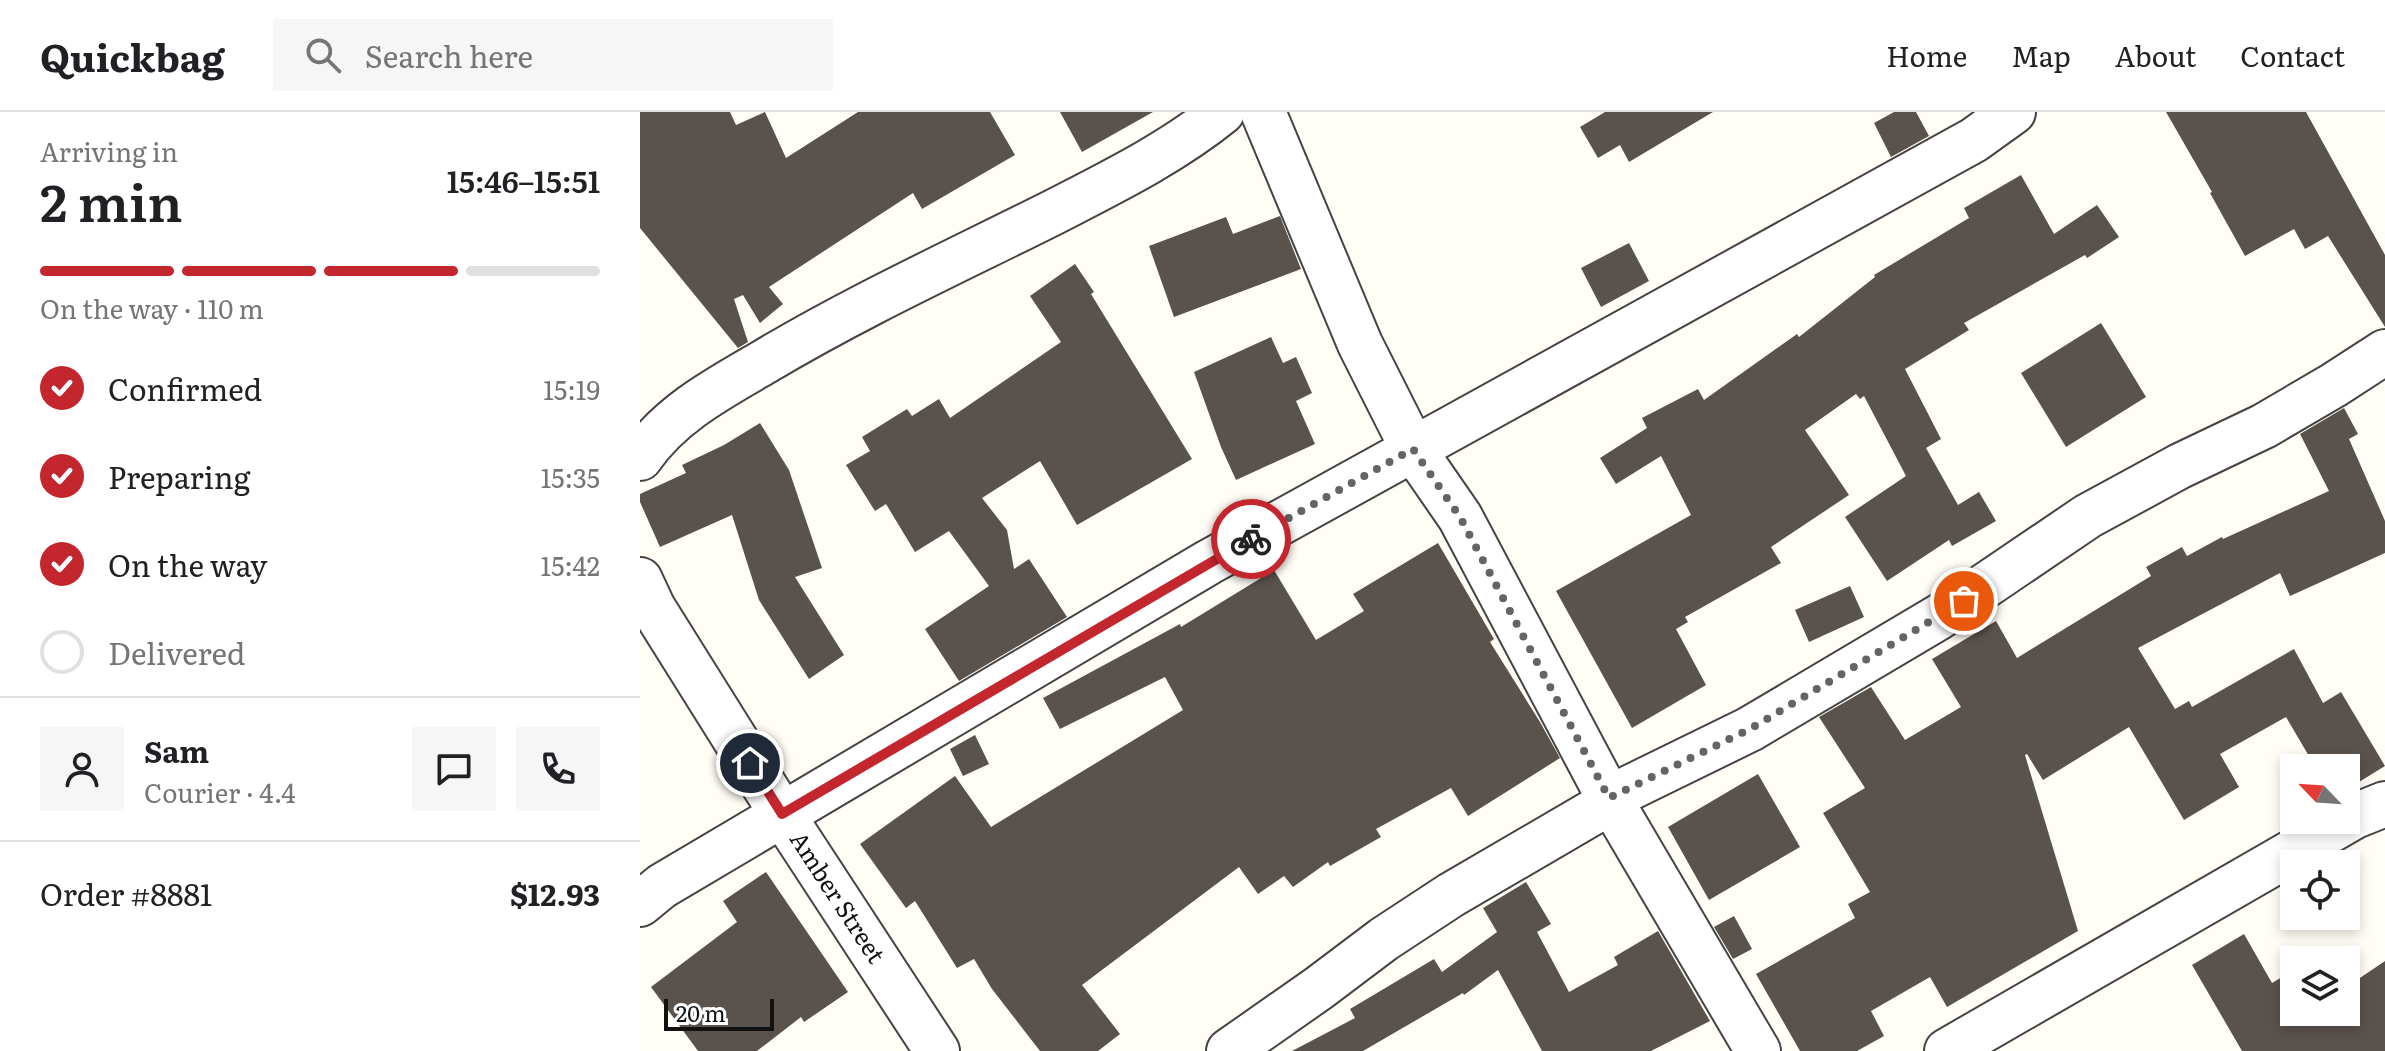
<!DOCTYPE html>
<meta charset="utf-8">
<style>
body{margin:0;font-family:Literata,serif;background:#f6f6f6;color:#202124;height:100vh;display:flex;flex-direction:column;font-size:30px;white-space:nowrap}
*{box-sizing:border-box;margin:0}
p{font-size:26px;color:#757577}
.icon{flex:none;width:44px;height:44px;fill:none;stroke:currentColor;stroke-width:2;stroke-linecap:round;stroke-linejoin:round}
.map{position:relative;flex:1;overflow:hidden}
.panel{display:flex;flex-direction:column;background:#fff;width:640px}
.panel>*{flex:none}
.needle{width:52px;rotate:295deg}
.buttons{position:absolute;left:1640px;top:642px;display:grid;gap:16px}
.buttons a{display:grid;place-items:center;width:80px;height:80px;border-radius:0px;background:#fff;box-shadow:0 4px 12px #0003;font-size:40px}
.scale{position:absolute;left:24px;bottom:20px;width:110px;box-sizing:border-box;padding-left:8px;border:4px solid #111;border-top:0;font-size:22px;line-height:28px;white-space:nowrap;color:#111;-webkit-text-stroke:6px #fff;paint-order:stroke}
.pin{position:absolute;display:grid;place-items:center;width:68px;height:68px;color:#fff;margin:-34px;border:4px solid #fff;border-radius:50%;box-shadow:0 2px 8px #0007}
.courier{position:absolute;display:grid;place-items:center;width:80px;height:80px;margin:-40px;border:6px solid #c4262e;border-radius:50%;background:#fff;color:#222;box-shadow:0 2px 10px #0007}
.summary em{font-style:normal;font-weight:600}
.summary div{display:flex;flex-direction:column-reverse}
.summary{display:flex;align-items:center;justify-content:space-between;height:136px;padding:0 40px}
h1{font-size:52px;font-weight:600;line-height:60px}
.bar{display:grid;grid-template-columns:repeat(4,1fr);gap:12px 8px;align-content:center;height:96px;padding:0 40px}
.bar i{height:10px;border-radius:6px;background:#e0e0e0}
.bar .active{background:#c4262e}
.bar p{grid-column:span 4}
.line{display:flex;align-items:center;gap:20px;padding:0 40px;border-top:2px solid #e0e0e0}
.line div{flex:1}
.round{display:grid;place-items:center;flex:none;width:84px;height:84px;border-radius:0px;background:#f6f6f6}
ol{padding:0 40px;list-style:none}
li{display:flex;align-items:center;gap:24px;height:88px}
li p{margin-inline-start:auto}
li .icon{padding:8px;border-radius:50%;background:#c4262e;color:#fff;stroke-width:4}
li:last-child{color:#757577}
li i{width:44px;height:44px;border:4px solid #e0e0e0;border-radius:50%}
header{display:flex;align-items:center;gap:48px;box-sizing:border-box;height:112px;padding:0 40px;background:#fff;border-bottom:2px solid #e0e0e0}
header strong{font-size:38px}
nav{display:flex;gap:44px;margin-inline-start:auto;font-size:28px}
.search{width:560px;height:72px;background:#f6f6f6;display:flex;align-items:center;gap:20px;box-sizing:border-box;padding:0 28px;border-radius:0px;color:#757577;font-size:30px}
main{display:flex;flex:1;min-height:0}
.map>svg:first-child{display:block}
.building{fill:#5a524d}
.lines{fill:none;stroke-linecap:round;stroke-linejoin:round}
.minor-casing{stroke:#444;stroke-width:48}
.minor{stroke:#fff;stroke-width:44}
.done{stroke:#646461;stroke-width:8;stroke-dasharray:0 14.4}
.route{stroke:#c4262e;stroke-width:10}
.labels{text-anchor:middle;stroke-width:8;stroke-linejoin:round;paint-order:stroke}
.street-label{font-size:24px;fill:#111;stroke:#fff}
</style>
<header>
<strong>Quickbag</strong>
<div class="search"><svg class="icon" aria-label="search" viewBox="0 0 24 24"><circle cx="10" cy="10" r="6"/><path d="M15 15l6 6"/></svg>Search here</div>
<nav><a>Home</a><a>Map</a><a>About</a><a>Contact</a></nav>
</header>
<main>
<section class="panel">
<div class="summary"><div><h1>2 min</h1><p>Arriving in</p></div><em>15:46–15:51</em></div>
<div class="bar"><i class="active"></i><i class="active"></i><i class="active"></i><i></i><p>On the way · 110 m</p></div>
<ol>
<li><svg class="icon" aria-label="check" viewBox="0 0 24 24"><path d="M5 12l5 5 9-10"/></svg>Confirmed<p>15:19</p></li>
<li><svg class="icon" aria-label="check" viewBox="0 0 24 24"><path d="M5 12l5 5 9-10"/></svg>Preparing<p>15:35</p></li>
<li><svg class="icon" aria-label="check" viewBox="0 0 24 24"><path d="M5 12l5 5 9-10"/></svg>On the way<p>15:42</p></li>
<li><i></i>Delivered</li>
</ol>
<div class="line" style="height:144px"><a class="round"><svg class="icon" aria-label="person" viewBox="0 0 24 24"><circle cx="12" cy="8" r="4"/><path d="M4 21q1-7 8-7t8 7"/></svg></a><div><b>Sam</b><p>Courier · 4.4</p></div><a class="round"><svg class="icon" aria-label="chat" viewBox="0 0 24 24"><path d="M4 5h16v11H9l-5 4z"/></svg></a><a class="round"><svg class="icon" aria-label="phone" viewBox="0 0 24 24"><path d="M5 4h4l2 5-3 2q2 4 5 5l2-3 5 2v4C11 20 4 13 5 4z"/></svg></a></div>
<div class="line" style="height:104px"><div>Order #8881</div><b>$12.93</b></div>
</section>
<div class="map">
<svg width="1745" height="939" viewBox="0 0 1745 939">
<rect width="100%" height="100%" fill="#fffdf5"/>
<!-- building -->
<g class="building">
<path d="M0 0H90L96 13 125 0 146 46 218 0H350L375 43 282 97 273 81 129 175 143 192 120 211 103 183 94 187 108 230 98 236 0 116Z"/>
<path d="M420 0H513L442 40Z"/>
<path d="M965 0H1073L989 50 980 33 958 46 940 15Z"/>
<path d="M1254 0H1276L1289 24 1251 45 1234 11Z"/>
<path d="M1526 0H1666L1745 143V215L1688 124 1665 137 1654 117 1605 144 1570 81 1572 80Z"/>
<path d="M1381 63 1414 122 1457 93 1479 125 1447 146 1445 143 1324 211 1329 218 1265 257 1301 327 1286 336 1318 393 1339 380 1356 409 1312 434 1309 428 1247 469 1205 405 1266 364 1224 284 1220 287 1216 282 1165 318 1209 383 1131 435 1141 451 1045 505 1048 510 1036 517 1066 573 992 616 916 479 1051 403 1021 344 976 372 960 346 1007 316 1002 306 1058 277 1064 288 1157 222 1159 225 1235 165 1234 163 1329 106 1324 96Z"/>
<path d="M640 104 661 157 534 205 509 134 586 105 593 122Z"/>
<path d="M989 131 1009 169 961 195 941 156Z"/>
<path d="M435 152 454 180 451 182 552 347 437 413 400 349 342 386 367 418 374 457 389 447 427 505 319 569 285 517 349 474 309 419 275 440 246 392 235 399 206 353 230 339 222 325 267 297 272 304 299 287 310 306 421 230 390 184Z"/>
<path d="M1461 211 1506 285 1426 335 1381 261Z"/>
<path d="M631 225 643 251 656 245 672 281 656 289 675 332 596 368 581 335 554 260Z"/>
<path d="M1704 296 1718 322 1709 327 1745 409V441L1650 484 1640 461 1498 536 1535 597 1549 589 1552 595 1654 537 1683 591 1701 580 1745 654 1706 678V656H1676L1646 605 1580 642 1599 675 1544 708 1489 615 1403 668 1387 642 1385 643 1438 819 1307 895 1290 865 1231 899 1244 924 1217 939H1160L1116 862 1215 806 1208 792 1230 780 1183 701 1225 676 1179 605 1231 575 1265 628 1321 595 1292 547 1356 509 1377 546 1511 464 1506 455 1542 435 1547 444 1582 425 1583 427 1689 379 1660 322Z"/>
<path d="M120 311 149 358 182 456 155 465 204 543 169 567 119 488 92 403 20 435 0 390V382L46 361 42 353 84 333Z"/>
<path d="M798 431 854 527 850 530 900 610 920 646 828 704 811 676 736 717 741 725 690 754 688 750 653 775 644 764 618 782 599 755 442 873 480 922 458 939H400L352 877 334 847 317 856 275 789 266 796 220 732 315 664 351 715 543 598 525 565 420 617 403 586 540 512 541 515 634 458 676 528 724 499 713 482Z"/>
<path d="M1210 474 1224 505 1169 530 1155 498Z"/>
<path d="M335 623 349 652 323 664 310 637Z"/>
<path d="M1118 662 1160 735 1069 788 1028 715Z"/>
<path d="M126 760 208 880 164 910 161 905 117 939H58L11 875 97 810 83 789Z"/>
<path d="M886 770 911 812 897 820 929 880 978 853 974 845 1018 819 1070 909 1011 939H902L858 858 824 883 823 881 723 939H652L715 906 710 897 794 847 802 860 857 820 843 796Z"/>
<path d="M1094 804 1112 837 1093 847 1074 815Z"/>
<path d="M1604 822 1632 871 1654 858V900H1706V863L1711 872 1745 849V939H1602L1552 853Z"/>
</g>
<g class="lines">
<defs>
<g id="minor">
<path d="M623 0 720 232 773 337 820 405 969 686 1118 939"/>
<path d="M0 346C30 302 79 276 124 250 216 195 314 150 410 102 470 71 530 42 582 0"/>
<path id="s1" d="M0 468 13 496 142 702 297 939"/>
<path d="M0 792 22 774 569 450 1334 28 1373 0"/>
<path d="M589 939 679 876 744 827 811 783 955 699 969 686 1110 617 1299 505 1448 404 1540 354 1624 314 1694 273 1745 240"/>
<path d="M1307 939 1715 704 1745 692"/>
</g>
</defs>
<!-- minor casing -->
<use href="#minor" class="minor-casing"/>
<!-- minor -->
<use href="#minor" class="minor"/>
</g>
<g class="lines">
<!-- done -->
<path class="done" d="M611 427 773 337 820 405 969 686 1110 617 1324 489"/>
<!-- route -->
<path class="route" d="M110 651 142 702 611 427"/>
</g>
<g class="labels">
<!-- street labels -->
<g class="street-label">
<text dy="8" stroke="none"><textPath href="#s1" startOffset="374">Amber Street</textPath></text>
</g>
</g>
</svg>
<div class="buttons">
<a><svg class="needle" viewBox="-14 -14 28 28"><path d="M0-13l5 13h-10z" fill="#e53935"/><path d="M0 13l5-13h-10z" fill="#757577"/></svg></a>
<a><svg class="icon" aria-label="locate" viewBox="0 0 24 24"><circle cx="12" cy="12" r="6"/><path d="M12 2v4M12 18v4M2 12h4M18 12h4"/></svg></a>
<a><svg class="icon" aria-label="layers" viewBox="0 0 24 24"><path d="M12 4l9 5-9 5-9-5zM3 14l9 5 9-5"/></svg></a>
</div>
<div class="scale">20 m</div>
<div class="pin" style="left:1324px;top:489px;background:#ea580c"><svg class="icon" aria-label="bag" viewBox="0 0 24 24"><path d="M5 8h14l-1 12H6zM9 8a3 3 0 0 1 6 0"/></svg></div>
<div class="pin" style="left:110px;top:651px;background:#1f2937"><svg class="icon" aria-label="home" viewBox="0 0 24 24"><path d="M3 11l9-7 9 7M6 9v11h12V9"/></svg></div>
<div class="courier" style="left:611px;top:427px"><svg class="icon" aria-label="bike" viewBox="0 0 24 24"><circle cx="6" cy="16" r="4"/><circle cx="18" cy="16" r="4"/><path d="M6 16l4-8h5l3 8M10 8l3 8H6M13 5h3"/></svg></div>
</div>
</main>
